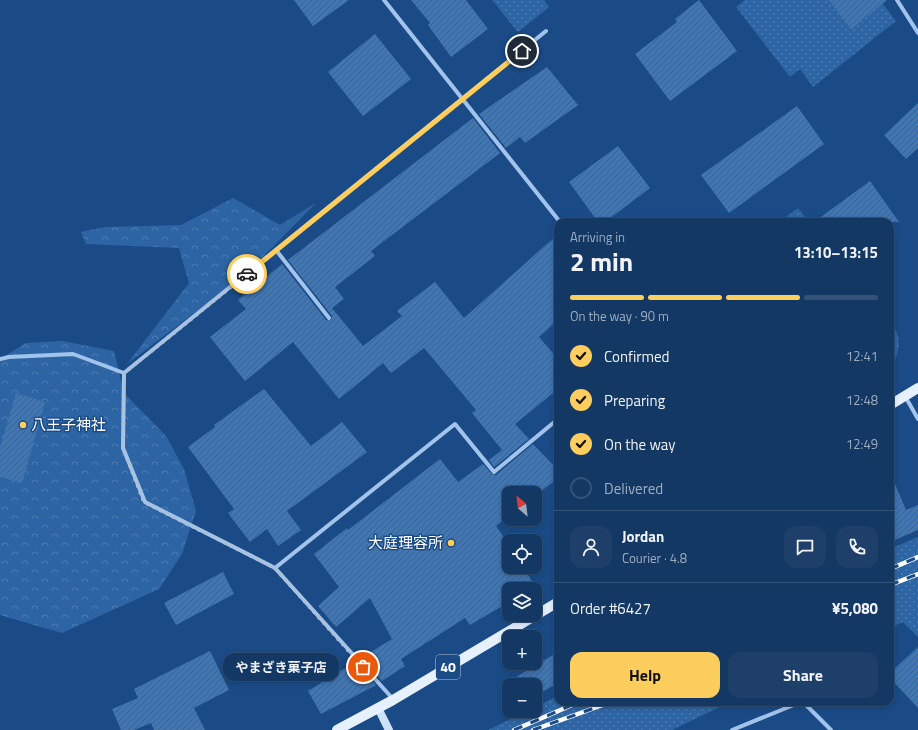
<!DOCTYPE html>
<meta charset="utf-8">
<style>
body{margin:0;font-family:"Titillium Web","Noto Sans JP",sans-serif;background:#1d3f6a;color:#f1f3f6;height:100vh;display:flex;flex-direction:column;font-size:15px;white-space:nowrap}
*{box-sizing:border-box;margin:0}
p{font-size:13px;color:#9dacbf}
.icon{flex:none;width:22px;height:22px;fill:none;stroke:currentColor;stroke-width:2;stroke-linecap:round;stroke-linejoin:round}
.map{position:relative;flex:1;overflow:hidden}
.side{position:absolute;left:554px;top:218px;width:340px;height:488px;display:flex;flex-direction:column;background:#143864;border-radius:12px;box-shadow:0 2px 6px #0003,0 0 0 1px #335278}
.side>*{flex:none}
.needle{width:26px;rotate:332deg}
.fabs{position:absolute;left:502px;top:486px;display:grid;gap:8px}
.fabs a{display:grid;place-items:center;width:40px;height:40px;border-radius:8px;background:#143864;box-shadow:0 2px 6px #0003,0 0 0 1px #335278;font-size:20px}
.pin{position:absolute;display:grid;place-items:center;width:34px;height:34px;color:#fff;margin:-17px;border:2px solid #fff;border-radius:50%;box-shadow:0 1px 4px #0007}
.courier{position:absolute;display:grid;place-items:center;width:40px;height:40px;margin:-20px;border:3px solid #fdcd5e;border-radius:50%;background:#fff;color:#222;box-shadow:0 1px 5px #0007}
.bubble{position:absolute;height:28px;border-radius:12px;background:#143864;box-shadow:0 2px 6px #0003,0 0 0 1px #335278;font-size:13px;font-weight:700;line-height:28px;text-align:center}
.headline em{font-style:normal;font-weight:700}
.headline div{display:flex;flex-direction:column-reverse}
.headline{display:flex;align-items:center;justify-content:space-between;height:68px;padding:0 16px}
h1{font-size:26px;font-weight:700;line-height:30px}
.bar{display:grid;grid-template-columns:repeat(4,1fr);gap:6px 4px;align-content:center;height:48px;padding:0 16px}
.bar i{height:5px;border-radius:3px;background:#335278}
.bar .active{background:#fdcd5e}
.bar p{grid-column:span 4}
.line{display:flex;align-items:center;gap:10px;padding:0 16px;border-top:1px solid #335278}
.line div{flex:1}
.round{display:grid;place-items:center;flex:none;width:42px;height:42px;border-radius:12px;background:#1d3f6a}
ol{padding:0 16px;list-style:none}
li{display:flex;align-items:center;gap:12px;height:44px}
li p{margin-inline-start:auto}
li .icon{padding:4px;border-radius:50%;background:#fdcd5e;color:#111;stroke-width:4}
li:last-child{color:#9dacbf}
li i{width:22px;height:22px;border:2px solid #335278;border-radius:50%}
.button{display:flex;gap:8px;margin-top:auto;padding:8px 16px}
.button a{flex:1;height:46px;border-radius:12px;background:#fdcd5e;color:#111;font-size:16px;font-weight:700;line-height:46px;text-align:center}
.button a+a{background:#1d3f6a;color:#f1f3f6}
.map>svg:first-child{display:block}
.grass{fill:url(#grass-dots)}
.forest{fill:url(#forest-crowns)}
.building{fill:url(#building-hatch)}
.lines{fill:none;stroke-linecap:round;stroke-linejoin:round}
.street{stroke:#a2c4ec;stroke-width:4}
.secondary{stroke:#cee1f9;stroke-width:8}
.primary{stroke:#e6f0ff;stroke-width:10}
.rail-casing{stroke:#fff;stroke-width:4.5}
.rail{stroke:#1a4b86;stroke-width:3;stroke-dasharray:9;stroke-linecap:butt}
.done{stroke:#afc0d5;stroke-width:4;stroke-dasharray:0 7.2}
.route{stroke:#fdcd5e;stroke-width:5}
.poi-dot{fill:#fdcd5e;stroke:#1a4b86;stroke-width:1.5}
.labels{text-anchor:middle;stroke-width:3;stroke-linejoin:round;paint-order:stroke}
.shield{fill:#1a4b86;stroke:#bac9db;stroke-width:1}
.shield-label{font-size:14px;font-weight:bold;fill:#fff}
.poi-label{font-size:15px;fill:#fff;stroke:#1a4b86;text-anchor:start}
</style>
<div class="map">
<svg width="918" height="730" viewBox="0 0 918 730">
<defs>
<pattern id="grass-dots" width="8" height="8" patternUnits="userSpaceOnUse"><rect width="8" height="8" fill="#2d65a4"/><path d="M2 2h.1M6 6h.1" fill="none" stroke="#4c7cb2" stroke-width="1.8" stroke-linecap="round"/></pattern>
<pattern id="forest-crowns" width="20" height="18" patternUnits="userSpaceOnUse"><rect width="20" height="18" fill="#2d65a4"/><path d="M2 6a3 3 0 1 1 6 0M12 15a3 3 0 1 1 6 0" fill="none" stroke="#4c7cb2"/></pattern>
<pattern id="building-hatch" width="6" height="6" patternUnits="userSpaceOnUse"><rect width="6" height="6" fill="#4375af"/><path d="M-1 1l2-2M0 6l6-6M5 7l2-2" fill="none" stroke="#48607e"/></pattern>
</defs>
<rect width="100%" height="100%" fill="#1a4b86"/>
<!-- grass -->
<g class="grass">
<path d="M492 0H544L549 7 518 32Z"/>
<path d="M745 0H880L896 21 813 87 800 69 790 77 736 7Z"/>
<path d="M798 208 809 222H779Z"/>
<path d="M890 322C905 340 898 353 890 372Z"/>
<path d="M918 537V637L903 622 890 628V549Z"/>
<path d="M558 696V702H730L672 730H488L527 711H535V707Z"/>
</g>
<!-- forest -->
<g class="forest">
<path d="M233 198 280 225 316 203 246 274 127 364 189 283 179 248 86 244 81 232 105 227 181 225Z"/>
<path d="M62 341 114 351 124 393 166 436 184 469 196 511 182 554 159 589 62 633 0 615V359L26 343Z"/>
</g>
<!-- building -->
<g class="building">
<path d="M294 0H349L313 26Z"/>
<path d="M411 0H466L488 29 451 57 428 25 430 23Z"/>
<path d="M699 0 737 51 670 101 635 54 677 22 675 19Z"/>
<path d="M829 0H887L851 29Z"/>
<path d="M375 34 411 79 363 116 328 72Z"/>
<path d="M547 67 578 105 525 143 520 137 506 148 479 114Z"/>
<path d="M918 103V148L906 159 884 135Z"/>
<path d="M797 106 824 144 729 213 701 175Z"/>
<path d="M473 118 500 153 371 251 375 256 335 287 344 299 332 308 363 346 402 316 397 311 435 282 464 318 558 234V320L539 337 558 359V389L515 424 529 439 494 467 489 460 502 450 472 413 476 410 424 348 391 373 383 363 339 399 293 342 245 381 210 337 246 309 238 300 282 264 326 320H331L332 316 288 260Z"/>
<path d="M618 146 650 188 605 222H598L569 182Z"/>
<path d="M870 181 899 222H814Z"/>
<path d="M264 389 311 446 342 422 367 452 287 511 301 530 278 546 267 529 250 542 228 513 234 509 188 447 215 427 214 425Z"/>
<path d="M16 393 45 402 22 483 0 477V448Z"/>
<path d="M533 444 558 470V478L535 496V493H509V515L496 526 509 545V567H523L537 589H509V602L470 625 465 618 401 659 405 666 382 681 361 658 392 639 370 598 336 627 318 606 339 587 314 554 347 528 348 530 440 459 458 482 483 464 492 474 496 475Z"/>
<path d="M890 472 906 510 918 505V530L890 542Z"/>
<path d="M223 572 234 594 176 625 164 603Z"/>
<path d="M918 647V708L890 678V673Z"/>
<path d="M210 651 229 690 194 708 205 730H154L151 723 134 730H121L112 709 138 698 134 689Z"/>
<path d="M558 652V683L535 696V685H503Z"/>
<path d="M355 662 376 685 321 714 308 691Z"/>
</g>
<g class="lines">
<!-- street -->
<g class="street">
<path d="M384 0 560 222"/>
<path d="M897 0 918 33"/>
<path d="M276 250 329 318"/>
<path d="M0 359 9 357 73 354 124 373"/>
<path d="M124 373 546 31"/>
<path d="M124 373 123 448 145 502 275 568 393 699"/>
<path d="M905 396 918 419"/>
<path d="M275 568 455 424 494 472 558 419"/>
<path d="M803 702 831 730"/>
<path d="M732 730 801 702"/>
</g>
<!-- secondary -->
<path class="secondary" d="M378 708 389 730"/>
<!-- primary -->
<g class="primary">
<path d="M890 405 918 388"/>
<path d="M337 730 393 700 558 602"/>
</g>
<defs>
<g id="rail">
<path d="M890 569 918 557"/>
<path d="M890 585 918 574"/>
<path d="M514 730 579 702"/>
<path d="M533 730 611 702"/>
</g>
</defs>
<!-- rail casing -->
<use href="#rail" class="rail-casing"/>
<!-- rail -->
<use href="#rail" class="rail"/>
</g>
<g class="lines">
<!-- done -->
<path class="done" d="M247 274 124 373 123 448 144 502 275 568 363 667"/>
<!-- route -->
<path class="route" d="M247 274 522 51"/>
</g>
<!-- markers -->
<g class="poi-dot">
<circle cx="23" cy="425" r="4"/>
<circle cx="451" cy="543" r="4"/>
</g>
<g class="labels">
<!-- shield labels -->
<rect class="shield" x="436" y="655" width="24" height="24" rx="3"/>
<g class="shield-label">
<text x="448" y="672">40</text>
</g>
<!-- poi labels -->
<g class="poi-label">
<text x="31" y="430">八王子神社</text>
<text x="443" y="548" text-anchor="end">大庭理容所</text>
</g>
</g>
</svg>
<div class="fabs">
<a><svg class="needle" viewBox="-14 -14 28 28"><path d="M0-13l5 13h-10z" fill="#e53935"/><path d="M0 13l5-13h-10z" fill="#9dacbf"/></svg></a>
<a><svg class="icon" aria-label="locate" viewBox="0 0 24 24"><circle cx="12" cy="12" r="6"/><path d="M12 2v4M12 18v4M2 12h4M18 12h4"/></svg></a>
<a><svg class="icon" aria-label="layers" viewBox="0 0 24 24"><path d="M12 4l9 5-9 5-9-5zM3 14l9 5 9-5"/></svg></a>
<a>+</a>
<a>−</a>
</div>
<div class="pin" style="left:363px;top:667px;background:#ea580c"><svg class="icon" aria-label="bag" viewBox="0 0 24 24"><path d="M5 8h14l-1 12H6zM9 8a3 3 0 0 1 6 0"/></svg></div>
<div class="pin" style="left:522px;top:51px;background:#1f2937"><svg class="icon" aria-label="home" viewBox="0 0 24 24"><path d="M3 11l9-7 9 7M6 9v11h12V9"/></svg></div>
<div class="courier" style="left:247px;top:274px"><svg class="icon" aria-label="car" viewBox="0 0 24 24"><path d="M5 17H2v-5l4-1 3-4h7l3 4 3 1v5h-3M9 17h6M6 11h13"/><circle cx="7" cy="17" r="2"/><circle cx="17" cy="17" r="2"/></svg></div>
<div class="bubble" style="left:223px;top:653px;width:116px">やまざき菓子店</div>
<section class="side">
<div class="headline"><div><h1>2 min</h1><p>Arriving in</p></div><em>13:10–13:15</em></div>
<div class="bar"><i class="active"></i><i class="active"></i><i class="active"></i><i></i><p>On the way · 90 m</p></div>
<ol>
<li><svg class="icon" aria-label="check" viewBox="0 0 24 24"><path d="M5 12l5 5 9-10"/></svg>Confirmed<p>12:41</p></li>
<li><svg class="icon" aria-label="check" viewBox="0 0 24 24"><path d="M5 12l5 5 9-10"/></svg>Preparing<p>12:48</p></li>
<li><svg class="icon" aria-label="check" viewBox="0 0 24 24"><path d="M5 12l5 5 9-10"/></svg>On the way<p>12:49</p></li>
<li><i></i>Delivered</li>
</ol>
<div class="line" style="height:72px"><a class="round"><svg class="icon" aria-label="person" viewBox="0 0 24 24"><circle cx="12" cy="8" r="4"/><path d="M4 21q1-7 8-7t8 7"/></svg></a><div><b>Jordan</b><p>Courier · 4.8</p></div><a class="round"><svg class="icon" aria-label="chat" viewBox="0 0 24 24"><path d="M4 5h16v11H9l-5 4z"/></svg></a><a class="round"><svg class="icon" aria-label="phone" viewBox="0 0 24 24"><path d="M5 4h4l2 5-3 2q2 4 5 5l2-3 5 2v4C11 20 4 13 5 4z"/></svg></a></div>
<div class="line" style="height:52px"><div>Order #6427</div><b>¥5,080</b></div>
<div class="button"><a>Help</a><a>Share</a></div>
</section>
</div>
